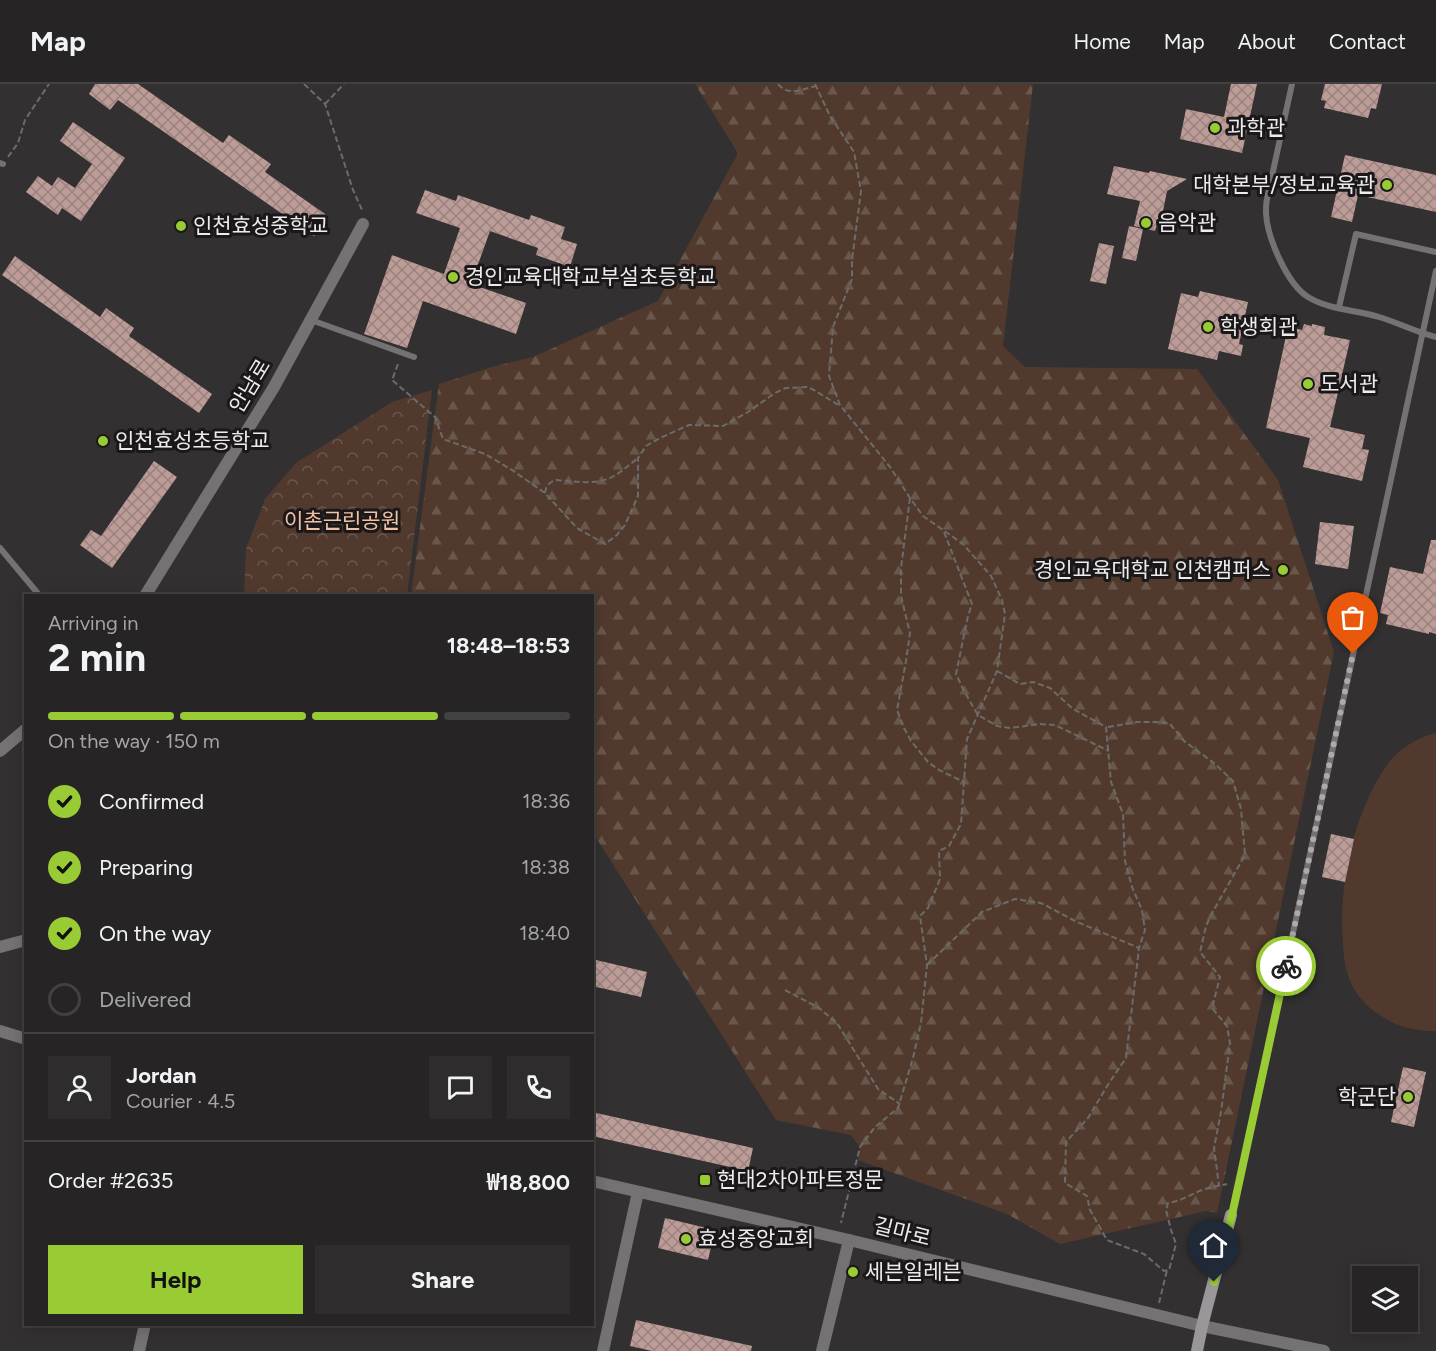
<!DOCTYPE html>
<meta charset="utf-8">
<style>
body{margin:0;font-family:Figtree,"Noto Sans KR",sans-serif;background:#2e2c2d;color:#f1f3f6;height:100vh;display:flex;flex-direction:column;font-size:22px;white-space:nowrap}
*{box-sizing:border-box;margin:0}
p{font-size:20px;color:#a4a4a7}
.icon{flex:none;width:33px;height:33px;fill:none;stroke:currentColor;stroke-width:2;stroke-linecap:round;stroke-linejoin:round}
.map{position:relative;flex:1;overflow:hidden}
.sheet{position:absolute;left:24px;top:510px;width:570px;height:732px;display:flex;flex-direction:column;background:#262425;border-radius:0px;box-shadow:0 3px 15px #0003,0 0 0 2px #424142}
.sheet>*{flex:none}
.tools{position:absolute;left:1352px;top:1182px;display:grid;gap:12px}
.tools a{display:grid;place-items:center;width:66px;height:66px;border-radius:0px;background:#262425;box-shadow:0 3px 15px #0003,0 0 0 2px #424142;font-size:30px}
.pin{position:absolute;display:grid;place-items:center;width:51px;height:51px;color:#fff;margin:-62px -26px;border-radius:50% 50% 50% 0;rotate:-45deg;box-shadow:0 0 6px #0007}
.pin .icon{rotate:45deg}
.courier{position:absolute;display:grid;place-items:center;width:60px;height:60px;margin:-30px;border:4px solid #99cb35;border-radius:50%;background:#fff;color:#222;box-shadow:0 2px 8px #0007}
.headline em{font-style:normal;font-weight:700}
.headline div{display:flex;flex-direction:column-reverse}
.headline{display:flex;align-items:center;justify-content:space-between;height:102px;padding:0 24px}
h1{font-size:39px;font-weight:700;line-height:45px}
.bar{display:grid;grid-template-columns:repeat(4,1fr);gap:9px 6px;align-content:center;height:72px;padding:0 24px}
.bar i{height:8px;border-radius:4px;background:#424142}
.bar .selected{background:#99cb35}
.bar p{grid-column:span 4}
.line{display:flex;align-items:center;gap:15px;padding:0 24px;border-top:2px solid #424142}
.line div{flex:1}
.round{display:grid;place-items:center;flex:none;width:63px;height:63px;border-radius:0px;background:#2e2c2d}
ol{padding:0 24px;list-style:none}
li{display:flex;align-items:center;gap:18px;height:66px}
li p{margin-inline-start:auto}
li .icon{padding:6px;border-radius:50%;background:#99cb35;color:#111;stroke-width:4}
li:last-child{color:#a4a4a7}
li i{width:33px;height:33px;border:3px solid #424142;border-radius:50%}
.cta{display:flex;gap:12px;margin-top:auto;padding:12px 24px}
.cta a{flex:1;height:69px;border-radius:0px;background:#99cb35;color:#111;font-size:24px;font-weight:700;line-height:69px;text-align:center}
.cta a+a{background:#2e2c2d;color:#f1f3f6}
header{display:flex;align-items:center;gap:36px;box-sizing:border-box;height:84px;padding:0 30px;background:#262425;border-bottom:2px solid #424142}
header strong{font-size:28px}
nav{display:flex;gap:33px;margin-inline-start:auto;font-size:21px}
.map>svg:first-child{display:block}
.grass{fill:#513a2d}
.forest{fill:url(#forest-firs)}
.park{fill:url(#park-crowns)}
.building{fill:url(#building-cross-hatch)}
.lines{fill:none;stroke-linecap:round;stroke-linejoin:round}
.path{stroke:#6d6a6b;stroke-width:2;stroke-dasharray:6 3;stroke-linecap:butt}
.lane{stroke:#747273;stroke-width:6}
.street{stroke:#747273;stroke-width:12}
.secondary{stroke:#999799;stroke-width:12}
.done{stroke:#acaaaa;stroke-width:6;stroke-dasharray:0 10.8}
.route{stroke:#99cb35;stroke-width:8}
.poi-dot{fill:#99cb35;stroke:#1a1819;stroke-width:2}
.labels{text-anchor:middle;stroke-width:6;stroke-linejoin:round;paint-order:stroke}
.poi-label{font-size:21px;fill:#edebeb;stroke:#1a1819;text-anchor:start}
.street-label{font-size:21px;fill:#edebeb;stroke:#1a1819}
.park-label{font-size:21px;fill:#f2c0a2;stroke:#1a1819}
</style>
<header>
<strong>Map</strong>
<nav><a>Home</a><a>Map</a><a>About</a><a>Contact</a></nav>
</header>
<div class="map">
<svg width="1436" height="1267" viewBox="0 0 1436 1267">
<defs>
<pattern id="forest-firs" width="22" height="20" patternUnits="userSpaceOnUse" patternTransform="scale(1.5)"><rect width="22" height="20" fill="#513a2d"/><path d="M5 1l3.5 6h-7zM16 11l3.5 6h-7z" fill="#6a574c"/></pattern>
<pattern id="park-crowns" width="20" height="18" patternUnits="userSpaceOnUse" patternTransform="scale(1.5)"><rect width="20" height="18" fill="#513a2d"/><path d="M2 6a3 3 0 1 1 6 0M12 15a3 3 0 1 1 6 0" fill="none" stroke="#6a574c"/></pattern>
<pattern id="building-cross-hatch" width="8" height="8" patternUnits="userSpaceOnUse" patternTransform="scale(1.5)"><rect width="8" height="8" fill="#bd9c98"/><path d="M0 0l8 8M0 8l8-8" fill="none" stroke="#9a827f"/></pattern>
</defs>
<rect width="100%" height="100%" fill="#333031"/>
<!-- grass -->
<path class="grass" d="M1436 649V947C1428 947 1421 947 1413 945 1390 941 1366 925 1354 905 1346 891 1344 876 1343 861 1338 801 1353 730 1387 681 1398 665 1418 653 1436 649Z"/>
<!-- forest -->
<path class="forest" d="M695 0H1033L1003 262 1025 283 1197 285 1278 396 1334 568 1217 1129 1206 1127 1060 1160 1007 1130 858 1076 860 1063 851 1051 776 1036 593 749 592 512 411 511 439 300 492 283 533 273 658 217 738 69Z"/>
<!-- park -->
<path class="park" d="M432 306 407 511H244L246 465 265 415 296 379 392 318Z"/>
<!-- building -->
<g class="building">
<path d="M95 0H138L223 59 229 51 271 80 265 88 328 132 314 152 118 16 110 26 89 10Z"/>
<path d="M1231 0H1257L1242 69 1180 55 1186 25 1224 33Z"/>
<path d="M1325 0H1382L1376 25 1371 24 1368 34 1324 24 1326 17 1321 16Z"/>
<path d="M73 38 125 74 81 137 62 124 58 131 26 108 38 92 52 102 58 93 75 104 92 80 60 57Z"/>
<path d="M1345 71 1436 91V128L1358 111 1352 138 1331 133Z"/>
<path d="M1114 82 1149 89 1150 87 1187 95 1167 107 1161 137 1158 136 1155 147 1134 142 1140 117 1107 110Z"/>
<path d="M425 106 456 117 458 111 529 136 531 131 565 143 561 155 577 160 570 183 536 171 538 164 490 147 471 200 526 219 516 250 423 217 407 264 364 250 392 171 444 190 460 144 416 129Z"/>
<path d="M1129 142 1143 145 1136 177 1122 174Z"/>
<path d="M1099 159 1114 162 1106 200 1090 197Z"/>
<path d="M15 172 100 233 106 224 134 244 129 252 212 310 199 329 2 191Z"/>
<path d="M1200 207 1248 218 1239 260 1243 261 1241 272 1219 267 1217 276 1168 265 1181 209 1198 213Z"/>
<path d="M1304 240 1312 242V240L1325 243 1324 251 1350 256 1330 343 1365 351 1362 365 1369 366 1362 397 1303 383 1310 354 1266 344 1288 243 1302 246Z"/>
<path d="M154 377 177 393 112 484 80 461 91 446 101 452Z"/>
<path d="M1320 438 1354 442 1348 485 1315 480Z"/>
<path d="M1431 456H1436V550L1429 548V550L1386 540 1388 531 1380 529 1390 483 1423 490Z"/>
<path d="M1331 750 1354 755 1345 798 1322 793Z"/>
<path d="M592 875 647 888 641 913 592 902Z"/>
<path d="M1403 983 1426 988 1414 1043 1391 1038Z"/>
<path d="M592 1028 753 1064 748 1087 592 1052Z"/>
<path d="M665 1134 715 1146 708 1176 658 1164Z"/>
<path d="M636 1236 752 1262 751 1267H652L630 1262Z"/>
</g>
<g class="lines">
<!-- path -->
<g class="path">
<path d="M304 0 325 20 353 106 363 128"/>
<path d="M778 0C789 13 802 5 816 2"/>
<path d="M815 0 830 32 854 68 861 107 852 176V195L833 243 829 292 840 321 890 383 910 414 923 432 963 460 991 492 1002 516 1005 530 997 587 967 655 961 740 949 762 939 767 940 795 928 824 920 832 927 881 921 939 913 974 898 1024 875 1043 860 1063 841 1139"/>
<path d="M325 20 344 0"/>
<path d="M8 73 18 59 25 36 49 0"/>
<path d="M398 280 392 296 435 333 443 355 485 370 512 386 545 409 577 444 605 460 617 451 625 441 638 412V374L646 362 660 354 689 341 723 342 748 328 775 309 786 304 807 303 814 306 840 322"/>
<path d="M545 409C546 402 549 398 556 396 575 397 597 402 614 392 623 387 630 380 638 374"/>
<path d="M910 414 901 484V512L910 549 906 577 897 626 904 644 911 657 928 678 939 686 964 698"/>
<path d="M944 448 972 520 968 532 956 590 964 607 978 631 997 642 1010 644 1040 640 1055 641 1109 667"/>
<path d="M997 587 1020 600 1033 598 1050 604 1073 625 1106 643 1111 698 1123 730 1125 777 1132 803 1142 826 1145 846 1139 864 1126 974 1109 999 1088 1034 1066 1058 1065 1099 1087 1112 1090 1126 1107 1156 1144 1170 1164 1187 1169 1186 1176 1160 1171 1146 1166 1126 1168 1119C1182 1117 1189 1111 1202 1106 1210 1103 1219 1102 1227 1100"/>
<path d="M1108 643 1137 638H1162L1170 640 1184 657 1214 679 1233 697 1241 725 1245 771 1211 831 1206 842 1200 868 1220 893 1212 924 1227 942 1230 959 1221 1028 1214 1064 1219 1102"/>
<path d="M927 881 982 828 1015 815 1041 819 1075 837 1139 864"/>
<path d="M785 906 819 924 837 939 878 1005 900 1020"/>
<path d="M1159 1219 1167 1186"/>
</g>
<!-- lane -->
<g class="lane">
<path d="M1292 0 1267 115C1266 119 1266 124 1266 129 1267 153 1287 200 1308 213 1329 226 1357 226 1379 233 1399 239 1416 248 1436 253"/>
<path d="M0 79 3 80"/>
<path d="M1339 223 1356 150 1436 168"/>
<path d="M311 236 414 273"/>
<path d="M0 464 40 512"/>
<path d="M1232 1131 1436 187"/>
</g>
<!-- street -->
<g class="street">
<path d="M145 512 274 303 363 140"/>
<path d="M0 667 26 645"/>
<path d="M0 863 26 856"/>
<path d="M0 947 26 955"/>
<path d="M592 1097 849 1156 1202 1242 1324 1267"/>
<path d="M139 1267 145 1240"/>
<path d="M603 1267 638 1108"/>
<path d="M822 1267 849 1156"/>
</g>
<!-- secondary -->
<path class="secondary" d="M1197 1267 1202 1242 1231 1131"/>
</g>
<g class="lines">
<!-- done -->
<path class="done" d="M1286 882 1353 570"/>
<!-- route -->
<path class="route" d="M1214 1198 1232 1131 1286 882"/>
</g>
<!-- markers -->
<g class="poi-dot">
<circle cx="1215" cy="44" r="6"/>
<circle cx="1387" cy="101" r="6"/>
<circle cx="1146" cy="139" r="6"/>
<circle cx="181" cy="142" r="6"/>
<circle cx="453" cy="193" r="6"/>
<circle cx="1208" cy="243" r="6"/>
<circle cx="1308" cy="300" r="6"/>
<circle cx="103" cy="357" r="6"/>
<circle cx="1283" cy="486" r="6"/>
<circle cx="1408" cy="1013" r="6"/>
<rect x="699" y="1090" width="12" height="12" rx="3"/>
<circle cx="686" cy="1155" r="6"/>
<circle cx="853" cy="1188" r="6"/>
</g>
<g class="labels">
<!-- poi labels -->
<g class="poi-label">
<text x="1227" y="51">과학관</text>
<text x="1375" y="108" text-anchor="end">대학본부/정보교육관</text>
<text x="1158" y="146">음악관</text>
<text x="193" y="149">인천효성중학교</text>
<text x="465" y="200">경인교육대학교부설초등학교</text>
<text x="1220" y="250">학생회관</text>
<text x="1320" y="307">도서관</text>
<text x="115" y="364">인천효성초등학교</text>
<text x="1271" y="493" text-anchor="end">경인교육대학교 인천캠퍼스</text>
<text x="1396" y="1020" text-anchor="end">학군단</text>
<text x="717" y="1103">현대2차아파트정문</text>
<text x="698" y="1162">효성중앙교회</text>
<text x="865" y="1195">세븐일레븐</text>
</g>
<!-- street labels -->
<g class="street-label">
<text transform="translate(250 302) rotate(-59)" y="7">안남로</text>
<text transform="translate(902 1148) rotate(14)" y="7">길마로</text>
</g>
<!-- park labels -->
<g class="park-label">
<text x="342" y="444">이촌근린공원</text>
</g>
</g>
</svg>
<div class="tools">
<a><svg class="icon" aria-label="layers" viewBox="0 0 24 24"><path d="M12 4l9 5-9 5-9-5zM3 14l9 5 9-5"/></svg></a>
</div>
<div class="pin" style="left:1353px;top:570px;background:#ea580c"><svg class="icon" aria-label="bag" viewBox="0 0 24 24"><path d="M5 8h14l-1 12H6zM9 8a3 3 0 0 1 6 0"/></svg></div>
<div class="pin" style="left:1214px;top:1198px;background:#1f2937"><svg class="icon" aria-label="home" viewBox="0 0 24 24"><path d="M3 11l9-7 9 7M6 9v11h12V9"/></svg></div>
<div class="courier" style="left:1286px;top:882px"><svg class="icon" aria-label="bike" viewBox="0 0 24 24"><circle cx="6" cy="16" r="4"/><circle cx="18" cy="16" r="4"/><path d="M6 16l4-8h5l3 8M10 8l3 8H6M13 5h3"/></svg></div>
<section class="sheet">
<div class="headline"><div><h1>2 min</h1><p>Arriving in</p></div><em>18:48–18:53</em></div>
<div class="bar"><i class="selected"></i><i class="selected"></i><i class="selected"></i><i></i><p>On the way · 150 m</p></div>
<ol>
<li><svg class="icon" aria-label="check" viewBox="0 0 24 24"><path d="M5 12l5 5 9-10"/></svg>Confirmed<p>18:36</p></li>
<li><svg class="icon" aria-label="check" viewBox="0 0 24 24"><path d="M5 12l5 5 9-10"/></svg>Preparing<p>18:38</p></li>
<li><svg class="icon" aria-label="check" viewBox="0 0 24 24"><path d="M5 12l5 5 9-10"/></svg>On the way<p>18:40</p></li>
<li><i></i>Delivered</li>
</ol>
<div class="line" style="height:108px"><a class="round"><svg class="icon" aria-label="person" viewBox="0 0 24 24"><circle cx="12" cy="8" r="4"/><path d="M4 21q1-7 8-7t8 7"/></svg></a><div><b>Jordan</b><p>Courier · 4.5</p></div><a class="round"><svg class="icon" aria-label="chat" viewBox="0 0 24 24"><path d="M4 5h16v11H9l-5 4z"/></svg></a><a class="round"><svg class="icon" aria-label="phone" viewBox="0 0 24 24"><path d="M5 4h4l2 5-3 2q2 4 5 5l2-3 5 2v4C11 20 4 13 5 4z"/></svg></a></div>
<div class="line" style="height:78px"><div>Order #2635</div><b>₩18,800</b></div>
<div class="cta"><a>Help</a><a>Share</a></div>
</section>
</div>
